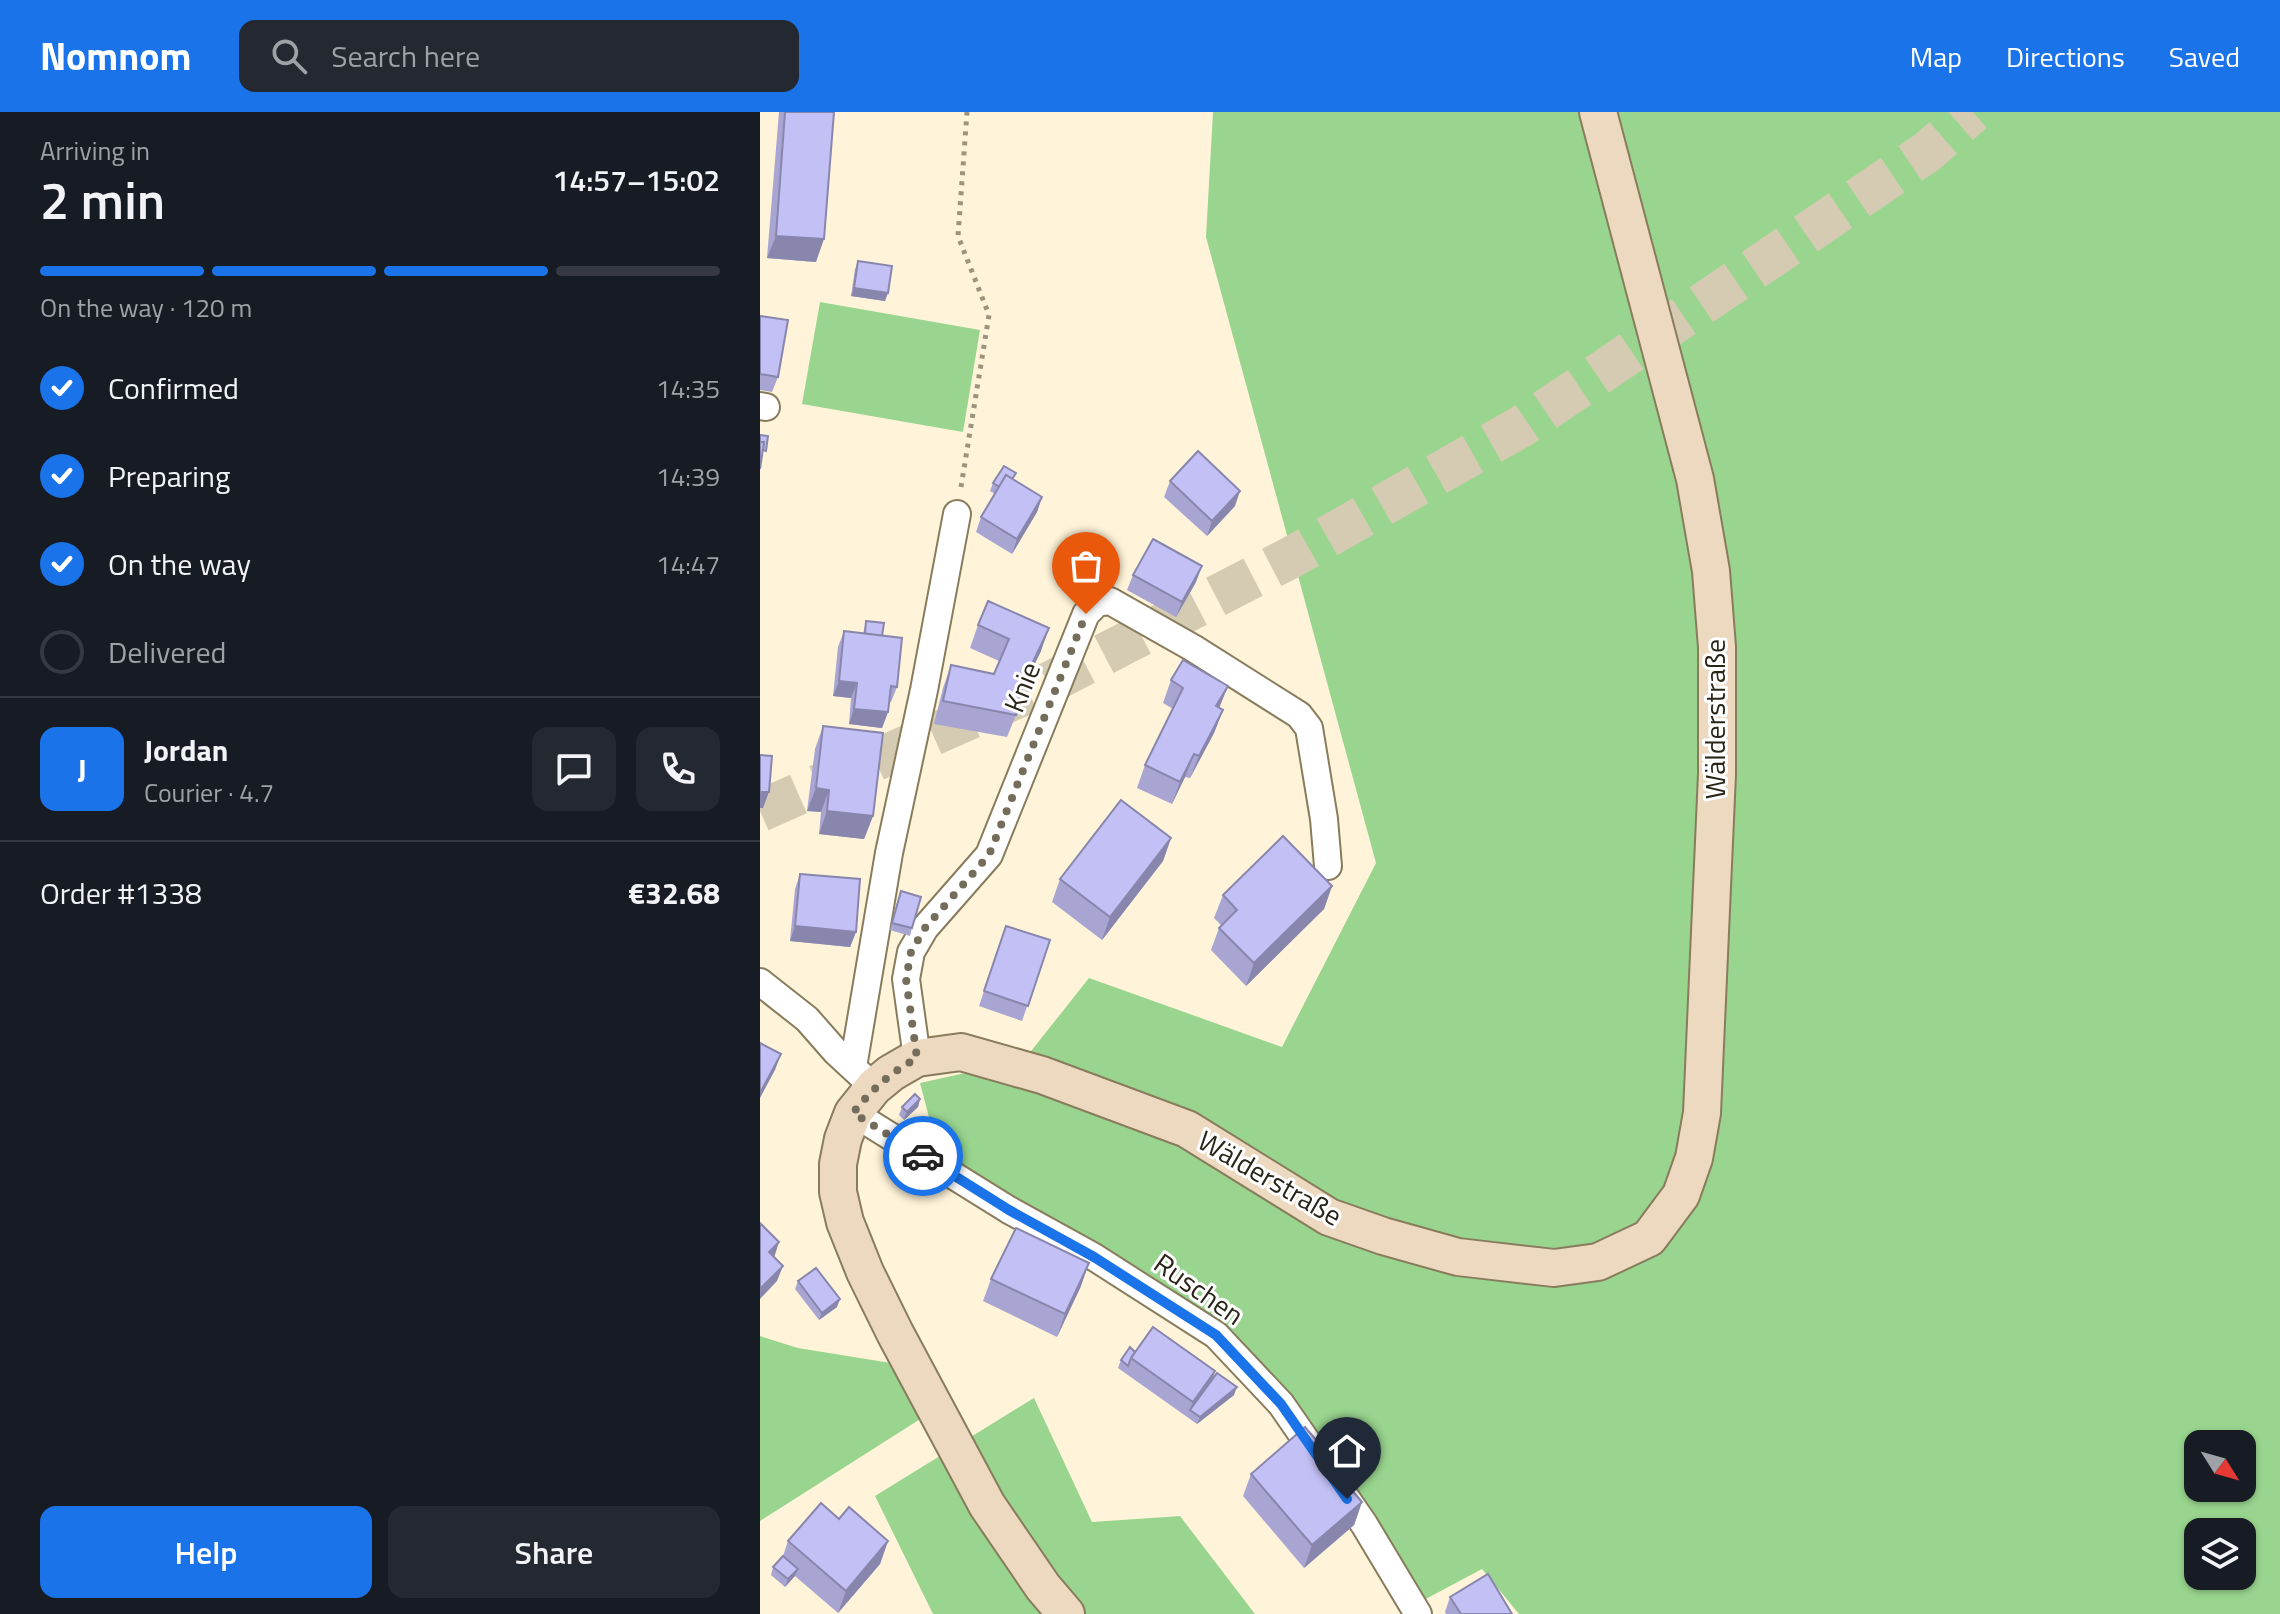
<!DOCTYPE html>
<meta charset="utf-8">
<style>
body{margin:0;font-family:"Titillium Web",sans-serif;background:#242831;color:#f1f3f6;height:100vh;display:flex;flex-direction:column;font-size:30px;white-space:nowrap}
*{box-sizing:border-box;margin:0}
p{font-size:26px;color:#9ea1a6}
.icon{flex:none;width:44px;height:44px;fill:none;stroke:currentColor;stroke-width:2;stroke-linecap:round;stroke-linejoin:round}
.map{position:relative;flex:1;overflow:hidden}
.side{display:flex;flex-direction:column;background:#171b24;width:760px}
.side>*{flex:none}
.needle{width:52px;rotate:127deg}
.controls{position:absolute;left:1424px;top:1318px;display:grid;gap:16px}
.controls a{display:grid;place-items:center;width:72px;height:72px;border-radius:16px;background:#171b24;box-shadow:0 2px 6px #0004;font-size:40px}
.pin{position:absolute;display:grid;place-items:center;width:68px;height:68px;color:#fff;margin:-82px -34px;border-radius:50% 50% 50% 0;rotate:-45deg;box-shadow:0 0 8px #0007}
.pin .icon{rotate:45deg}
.courier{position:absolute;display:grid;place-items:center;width:80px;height:80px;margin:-40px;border:6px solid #1a73e8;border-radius:50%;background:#fff;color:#222;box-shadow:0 2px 10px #0007}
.headline em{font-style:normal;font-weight:600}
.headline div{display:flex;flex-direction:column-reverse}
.headline{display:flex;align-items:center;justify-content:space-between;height:136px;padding:0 40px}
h1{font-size:52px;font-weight:600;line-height:60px}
.bar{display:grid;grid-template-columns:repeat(4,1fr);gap:12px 8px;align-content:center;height:96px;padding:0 40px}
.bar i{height:10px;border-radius:6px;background:#363941}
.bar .on{background:#1a73e8}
.bar p{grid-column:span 4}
.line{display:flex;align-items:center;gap:20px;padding:0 40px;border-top:2px solid #363941}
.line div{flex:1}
.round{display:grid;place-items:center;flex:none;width:84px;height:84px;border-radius:16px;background:#242831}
ol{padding:0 40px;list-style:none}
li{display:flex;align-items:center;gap:24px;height:88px}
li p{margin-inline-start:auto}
li .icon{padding:8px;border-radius:50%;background:#1a73e8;color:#fff;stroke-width:4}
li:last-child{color:#9ea1a6}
li i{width:44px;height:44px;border:4px solid #363941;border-radius:50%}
.primary-button{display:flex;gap:16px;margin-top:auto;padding:16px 40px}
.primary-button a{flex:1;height:92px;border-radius:16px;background:#1a73e8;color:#fff;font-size:32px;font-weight:600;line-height:92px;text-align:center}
.primary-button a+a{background:#242831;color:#f1f3f6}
header{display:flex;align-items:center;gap:48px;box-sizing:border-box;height:112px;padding:0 40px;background:#1a73e8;color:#fff}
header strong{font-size:38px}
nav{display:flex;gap:44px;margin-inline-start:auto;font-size:28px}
.search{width:560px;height:72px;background:#242831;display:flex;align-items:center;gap:20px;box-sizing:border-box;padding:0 28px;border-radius:16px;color:#9ea1a6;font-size:30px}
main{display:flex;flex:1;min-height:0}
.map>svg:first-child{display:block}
.green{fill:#99d58e;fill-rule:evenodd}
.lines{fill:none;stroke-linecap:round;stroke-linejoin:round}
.primary-tunnel{stroke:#d4cbb2;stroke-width:42;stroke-dasharray:42 21;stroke-linecap:butt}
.street-casing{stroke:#887c5d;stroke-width:30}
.secondary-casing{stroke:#887c5d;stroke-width:40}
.path{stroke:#9c937f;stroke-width:5;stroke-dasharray:4 6;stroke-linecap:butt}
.street{stroke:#fff;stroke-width:26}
.secondary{stroke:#ecd9c0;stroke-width:36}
.wall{fill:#a8a5d3}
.shaded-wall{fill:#8886ac}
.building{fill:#c3c0f5;stroke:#8886ac;stroke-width:2}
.done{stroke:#756d5c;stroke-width:8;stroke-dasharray:0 14.4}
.route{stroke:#1a73e8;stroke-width:10}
.labels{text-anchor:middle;stroke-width:6;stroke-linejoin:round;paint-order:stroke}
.street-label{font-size:28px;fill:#2a2518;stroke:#fff}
</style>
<header>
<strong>Nomnom</strong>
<div class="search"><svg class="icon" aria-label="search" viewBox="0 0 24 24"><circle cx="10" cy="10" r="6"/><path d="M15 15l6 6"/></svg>Search here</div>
<nav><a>Map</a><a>Directions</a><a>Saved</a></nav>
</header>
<main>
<section class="side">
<div class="headline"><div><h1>2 min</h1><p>Arriving in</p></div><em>14:57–15:02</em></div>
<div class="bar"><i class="on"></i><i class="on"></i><i class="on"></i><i></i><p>On the way · 120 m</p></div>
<ol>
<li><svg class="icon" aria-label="check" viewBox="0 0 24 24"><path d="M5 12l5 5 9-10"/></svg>Confirmed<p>14:35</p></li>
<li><svg class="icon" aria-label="check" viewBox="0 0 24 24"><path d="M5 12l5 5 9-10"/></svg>Preparing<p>14:39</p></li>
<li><svg class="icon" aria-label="check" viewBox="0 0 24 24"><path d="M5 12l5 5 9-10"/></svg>On the way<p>14:47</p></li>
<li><i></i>Delivered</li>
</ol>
<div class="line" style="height:144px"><b class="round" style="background:#1a73e8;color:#fff">J</b><div><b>Jordan</b><p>Courier · 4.7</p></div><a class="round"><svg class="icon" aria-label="chat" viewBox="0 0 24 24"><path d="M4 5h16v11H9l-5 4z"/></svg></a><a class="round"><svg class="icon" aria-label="phone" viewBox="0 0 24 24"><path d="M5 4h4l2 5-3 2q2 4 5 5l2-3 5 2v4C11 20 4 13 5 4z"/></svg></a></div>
<div class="line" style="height:104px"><div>Order #1338</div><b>€32.68</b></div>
<div class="primary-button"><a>Help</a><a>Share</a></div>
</section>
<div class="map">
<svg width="1520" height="1502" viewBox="0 0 1520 1502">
<rect width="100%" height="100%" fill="#fff4d9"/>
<!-- green -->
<g class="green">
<path d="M453 0H1520V1502H759L722 1457 662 1489 532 1287 179 1043 160 971 264 948 329 866 522 935 616 751 446 125ZM1438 1332H1482V1376H1438ZM1438 1420H1482V1464H1438Z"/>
<path d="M60 190 220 218 203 320 42 292Z"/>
<path d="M0 1224 38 1236 137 1252 165 1304 0 1409Z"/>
<path d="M274 1286 332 1410 420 1404 495 1502H173L115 1384Z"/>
</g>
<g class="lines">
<!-- primary-tunnel -->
<path class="primary-tunnel" d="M0 699 279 576 530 446 762 314 1167 40 1213 0"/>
<defs>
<g id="street">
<path d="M0 294 6 295"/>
<path d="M0 870 47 907 76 940 103 965"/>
<path d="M157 946 146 867 151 840 165 816 229 743 326 502 337 491 350 489 433 536 539 603 549 616 564 707 568 754"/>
<path d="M93 955 129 741 164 578 197 402"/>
<path d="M93 1001 249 1098 334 1145 456 1223 521 1292 604 1412 658 1502"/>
</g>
<path id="secondary" d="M306 1502 283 1475 227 1393 135 1221 105 1160 85 1110 78 1080V1052L83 1027 93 1001 114 975 131 961 157 946 201 940 282 963 427 1017 569 1105 623 1124 698 1145 794 1156 838 1150 889 1126 921 1083 934 1046 942 1001 957 662V535L951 459 935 367 838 0"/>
</defs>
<!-- street casing -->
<use href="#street" class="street-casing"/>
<!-- secondary casing -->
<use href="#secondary" class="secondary-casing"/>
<!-- path -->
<path class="path" d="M201 375 229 203 198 124 207 0"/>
<!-- street -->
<use href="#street" class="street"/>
<!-- secondary -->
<use href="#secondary" class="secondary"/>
</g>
<!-- wall -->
<g class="wall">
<path d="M19 0H74L56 150 7 146Z"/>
<path d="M98 149 125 189 91 184 95 157Z"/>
<path d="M0 204 18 265 12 280 0 278Z"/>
<path d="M256 361 253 367 282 385 277 400 252 442 216 420 221 405 235 382 230 379 233 371Z"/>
<path d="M410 369 475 394 447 424 404 385Z"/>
<path d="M373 463 436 470 416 505 367 478Z"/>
<path d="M106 509 122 524 137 575 131 590H129L128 600 122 616 89 612 91 586 73 584 78 535 84 519 103 522Z"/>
<path d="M218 513 281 539 260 581 256 603 247 625 174 612 183 576 191 553 234 562 239 549 210 536Z"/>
<path d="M411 568 468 574 459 596 463 598 454 621 430 666 425 665 412 692 377 676 385 653 413 597 403 591Z"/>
<path d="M63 614 113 704 104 727 59 722 61 700 47 699 55 637Z"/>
<path d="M411 726 403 749 342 828 292 790 300 767Z"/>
<path d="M40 762 96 820 90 835 30 829 35 777Z"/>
<path d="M572 774 564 797 486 874 451 838 459 816 461 813 454 806 463 783Z"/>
<path d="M141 779 152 816 150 824 130 818Z"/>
<path d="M246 814 290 828 262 909 219 894Z"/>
<path d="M160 987 158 995 144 1008 139 1003 142 995Z"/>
<path d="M231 1167 321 1174 297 1225 223 1189Z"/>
<path d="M38 1169 77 1195 59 1208 35 1177Z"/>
<path d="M375 1240 455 1259 452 1267 474 1283 437 1312 358 1256 361 1248Z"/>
<path d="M572 1355 602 1390 594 1413 544 1456 483 1384 491 1362Z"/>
<path d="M79 1407 128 1429 120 1452 78 1501 35 1464 25 1475 11 1463 13 1455 23 1444 28 1429Z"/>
<path d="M690 1485 752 1502H686L685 1500Z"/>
</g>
<!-- shaded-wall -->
<g class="shaded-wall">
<path d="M16 124 64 127 56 150 7 146Z"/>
<path d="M94 176 128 181 125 189 91 184Z"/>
<path d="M480 379 475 394 447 424 452 409Z"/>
<path d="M282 385 277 400 252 442 257 427Z"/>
<path d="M442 454 436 470 416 505 422 490Z"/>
<path d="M289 516 281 539 254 594 263 571Z"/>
<path d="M79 569 97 571 91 586 73 584Z"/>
<path d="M468 574 459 596 456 594Z"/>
<path d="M94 597 128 600 122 616 89 612Z"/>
<path d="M463 598 454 621 430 666 439 644Z"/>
<path d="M434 642 425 665 412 692 420 670Z"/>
<path d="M56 676 69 678 61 700 47 699Z"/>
<path d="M0 680H9L3 696H0Z"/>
<path d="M67 699 113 704 104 727 59 722Z"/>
<path d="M411 726 403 749 342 828 350 805Z"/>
<path d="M572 774 564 797 486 874 494 851Z"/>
<path d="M35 814 96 820 90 835 30 829Z"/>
<path d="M21 942 15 958 0 986V981Z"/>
<path d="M160 987 158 995 144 1008 147 1000Z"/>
<path d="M19 1130 14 1146 9 1140Z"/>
<path d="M329 1151 321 1174 297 1225 305 1202Z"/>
<path d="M23 1154 17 1169 0 1187V1177Z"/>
<path d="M80 1187 77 1195 59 1208 62 1201Z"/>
<path d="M455 1259 450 1275 430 1298 433 1290Z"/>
<path d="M477 1275 474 1283 437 1312 440 1305Z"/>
<path d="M602 1390 594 1413 544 1456 552 1433Z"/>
<path d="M128 1429 120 1452 78 1501 86 1479Z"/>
<path d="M38 1457 35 1464 25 1475 28 1467Z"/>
</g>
<!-- building -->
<g class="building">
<path d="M25 0H74L64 127 16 124Z"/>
<path d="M98 149 132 154 128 181 94 176Z"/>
<path d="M0 204 28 208 18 265 0 262Z"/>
<path d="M0 323 8 324 6 339 3 338 4 330H0Z"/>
<path d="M0 330H4L0 357Z"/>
<path d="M438 339 480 379 452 409 410 369Z"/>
<path d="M244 354 256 361 252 367 246 363 240 375 233 371Z"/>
<path d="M246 363 282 385 257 427 221 405Z"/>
<path d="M393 427 442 454 422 490 373 463Z"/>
<path d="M228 489 289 516 263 571 256 603 183 589 191 553 234 562 249 527 218 513Z"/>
<path d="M106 509 124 511 122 524 105 522Z"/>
<path d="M84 519 142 526 137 575 131 574 128 600 94 597 97 571 79 569Z"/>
<path d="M423 548 468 574 456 594 463 598 439 644 434 642 420 670 385 653 423 576 411 568Z"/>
<path d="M63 614 123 621 113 704 67 699 69 678 56 676Z"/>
<path d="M0 643 12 644 9 680H0Z"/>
<path d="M361 688 411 726 350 805 300 767Z"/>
<path d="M523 724 572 774 494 851 459 816 477 798 463 783Z"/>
<path d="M40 762 100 767 96 820 35 814Z"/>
<path d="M141 779 161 785 152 816 132 811Z"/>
<path d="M246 814 290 828 268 894 224 879Z"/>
<path d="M0 931 21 942 0 981Z"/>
<path d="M155 982 160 987 147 1000 142 995Z"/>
<path d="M0 1111 19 1130 9 1140 23 1154 0 1177Z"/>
<path d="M256 1116 329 1151 305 1202 231 1167Z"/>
<path d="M56 1156 80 1187 62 1201 38 1169Z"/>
<path d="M393 1215 455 1259 433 1290 371 1246Z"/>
<path d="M370 1235 375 1240 371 1246 368 1254 361 1248Z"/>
<path d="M457 1261 477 1275 440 1305 430 1298Z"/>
<path d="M545 1315 574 1349 570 1353 602 1390 552 1433 491 1362Z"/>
<path d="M61 1391 79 1407 89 1395 128 1429 86 1479 28 1429Z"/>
<path d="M23 1444 38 1457 28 1467 13 1455Z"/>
<path d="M728 1462 752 1502H701L690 1485Z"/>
</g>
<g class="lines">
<!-- done -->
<path class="done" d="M163 1044 93 1001C112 977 130 961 157 946L146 867 151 840 165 816 229 743 326 502"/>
<!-- route -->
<path class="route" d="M163 1044 249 1098 334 1145 456 1223 521 1292 587 1387"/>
</g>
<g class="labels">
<!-- street labels -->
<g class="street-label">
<text transform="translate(262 575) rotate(-68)" y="10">Knie</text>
<text transform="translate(955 607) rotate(-90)" y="10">Wälderstraße</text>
<text transform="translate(510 1066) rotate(30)" y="10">Wälderstraße</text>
<text transform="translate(439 1177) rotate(35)" y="10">Ruschen</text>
</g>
</g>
</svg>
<div class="controls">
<a><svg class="needle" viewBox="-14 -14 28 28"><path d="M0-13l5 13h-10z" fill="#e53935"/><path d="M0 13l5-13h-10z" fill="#9ea1a6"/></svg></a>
<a><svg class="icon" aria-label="layers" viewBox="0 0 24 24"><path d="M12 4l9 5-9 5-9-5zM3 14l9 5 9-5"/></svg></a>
</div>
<div class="pin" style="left:326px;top:502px;background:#ea580c"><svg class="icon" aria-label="bag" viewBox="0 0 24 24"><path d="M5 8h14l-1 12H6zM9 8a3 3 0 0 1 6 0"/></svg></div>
<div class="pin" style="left:587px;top:1387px;background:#1f2937"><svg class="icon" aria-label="home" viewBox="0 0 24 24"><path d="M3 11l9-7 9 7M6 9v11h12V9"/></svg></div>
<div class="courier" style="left:163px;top:1044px"><svg class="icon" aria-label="car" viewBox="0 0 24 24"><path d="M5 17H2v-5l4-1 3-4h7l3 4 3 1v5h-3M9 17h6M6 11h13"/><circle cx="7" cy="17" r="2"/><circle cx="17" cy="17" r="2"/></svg></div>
</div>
</main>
